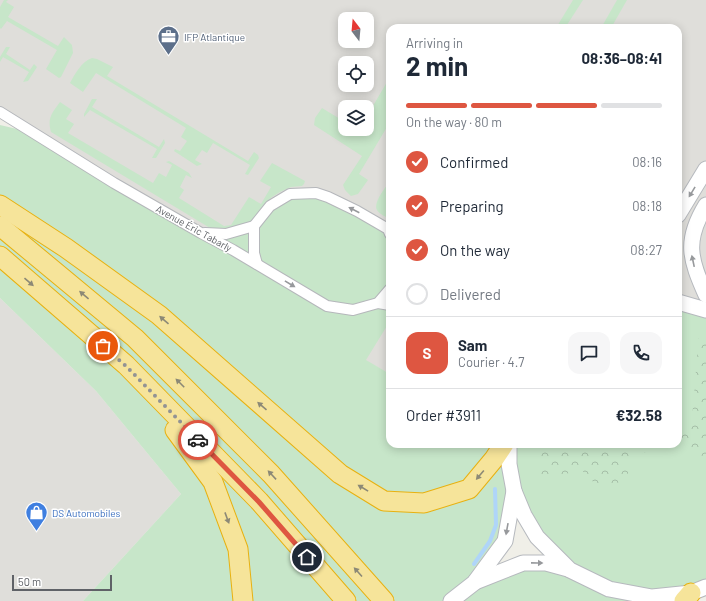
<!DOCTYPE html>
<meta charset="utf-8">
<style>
body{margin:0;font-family:Barlow,sans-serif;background:#f6f6f7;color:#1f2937;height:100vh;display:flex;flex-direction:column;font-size:15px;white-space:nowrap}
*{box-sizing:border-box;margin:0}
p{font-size:13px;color:#747a83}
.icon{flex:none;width:22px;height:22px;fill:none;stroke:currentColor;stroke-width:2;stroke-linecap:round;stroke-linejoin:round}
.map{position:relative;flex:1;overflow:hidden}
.sheet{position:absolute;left:386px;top:24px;width:296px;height:424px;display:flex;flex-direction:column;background:#fff;border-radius:12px;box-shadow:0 2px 10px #0003}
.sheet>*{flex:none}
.needle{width:26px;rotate:344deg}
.fabs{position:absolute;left:338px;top:12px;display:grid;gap:8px}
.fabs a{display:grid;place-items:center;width:36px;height:36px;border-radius:8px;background:#fff;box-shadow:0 2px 10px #0003;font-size:20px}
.scale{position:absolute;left:12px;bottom:10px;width:100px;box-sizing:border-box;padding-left:4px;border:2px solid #5f6267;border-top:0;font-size:11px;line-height:14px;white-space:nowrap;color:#5f6267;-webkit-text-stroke:3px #fff;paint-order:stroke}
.pin{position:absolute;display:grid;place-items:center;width:34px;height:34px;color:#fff;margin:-17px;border:2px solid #fff;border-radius:50%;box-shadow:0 1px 4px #0007}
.courier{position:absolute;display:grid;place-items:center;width:40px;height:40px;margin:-20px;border:3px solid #de5641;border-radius:50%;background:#fff;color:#222;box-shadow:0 1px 5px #0007}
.headline em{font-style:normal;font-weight:700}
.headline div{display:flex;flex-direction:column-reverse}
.headline{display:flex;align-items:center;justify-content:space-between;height:68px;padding:0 20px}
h1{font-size:26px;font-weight:700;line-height:30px}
.bar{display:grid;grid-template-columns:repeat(4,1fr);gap:6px 4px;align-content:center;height:48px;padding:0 20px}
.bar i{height:5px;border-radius:3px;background:#e0e1e3}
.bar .current{background:#de5641}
.bar p{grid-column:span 4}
.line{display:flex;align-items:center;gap:10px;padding:0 20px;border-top:1px solid #e0e1e3}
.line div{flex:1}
.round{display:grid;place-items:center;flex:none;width:42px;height:42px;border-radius:12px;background:#f6f6f7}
ol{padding:0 20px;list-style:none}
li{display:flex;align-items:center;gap:12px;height:44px}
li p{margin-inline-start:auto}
li .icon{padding:4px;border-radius:50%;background:#de5641;color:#fff;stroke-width:4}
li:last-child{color:#747a83}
li i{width:22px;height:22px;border:2px solid #e0e1e3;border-radius:50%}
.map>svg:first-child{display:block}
.industrial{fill:#dfdeda;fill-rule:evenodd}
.grass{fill:#c7e6c9;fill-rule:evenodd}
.forest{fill:url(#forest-crowns)}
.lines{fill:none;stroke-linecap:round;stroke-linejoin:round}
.stream{stroke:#afd5f9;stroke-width:4}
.street-casing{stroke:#b5b7bb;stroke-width:12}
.secondary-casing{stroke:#b6b9be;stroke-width:17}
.highway-casing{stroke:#e8b110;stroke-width:21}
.street{stroke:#fff;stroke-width:10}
.secondary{stroke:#fff;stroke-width:15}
.highway{stroke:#f6e49a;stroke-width:19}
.oneway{fill:#97999c}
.oneway2{fill:#8c8976}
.done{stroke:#929394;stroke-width:4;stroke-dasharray:0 7.2}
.route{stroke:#de5641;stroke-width:5}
.labels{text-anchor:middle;stroke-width:3;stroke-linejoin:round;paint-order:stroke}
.service-label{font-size:10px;fill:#4e5e75;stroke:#fff;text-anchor:start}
.street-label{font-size:10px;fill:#5f6267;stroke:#fff}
.shop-label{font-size:10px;fill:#366cbe;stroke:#fff;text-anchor:start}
</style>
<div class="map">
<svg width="706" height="601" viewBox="0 0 706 601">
<defs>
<pattern id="forest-crowns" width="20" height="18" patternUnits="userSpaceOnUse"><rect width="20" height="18" fill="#c7e6c9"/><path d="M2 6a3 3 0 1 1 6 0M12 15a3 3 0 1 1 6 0" fill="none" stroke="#a5bea7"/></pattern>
</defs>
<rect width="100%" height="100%" fill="#f0efe8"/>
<!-- industrial -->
<g class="industrial">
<path d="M0 0H706V310L678 302V28H390V374L366 361 0 112ZM345 19H367V41H345ZM345 63H367V85H345ZM345 107H367V129H345Z"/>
<path d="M0 298 96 391 181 494 83 601H0Z"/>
</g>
<!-- grass -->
<g class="grass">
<path d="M4 0H8L6 2 14 7 8 17 58 46 64 37 72 45 73 53 61 77 59 78 46 69 57 50 7 21 1 29 0 28V7Z"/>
<path d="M573 0H583L565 28H556Z"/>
<path d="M617 0H627L611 28H601Z"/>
<path d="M6 47H10L6 54 30 70 34 64 37 67 28 81 23 82 29 72 3 57 0 62V57Z"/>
<path d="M92 58 97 59 113 67 107 76 248 161 254 152 258 155 259 158 248 175 245 174 250 165 213 143 207 153 202 150 195 160 202 164 197 166 174 151 175 149 180 151 187 141 181 137 186 128 96 73 83 92 70 83C75 74 81 62 92 58Z"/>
<path d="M390 77V122L359 174 368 180 358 194 351 196 345 190 343 185 362 156 314 125 315 118 322 108 345 122V129H357L358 130 359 129H367V116Z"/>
<path d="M92 99H97L92 107 159 147 164 139 165 143 156 158H152L157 149 90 110 84 117V114Z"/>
<path d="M60 102 72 110 66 119 74 124 68 133 153 183 159 173 166 177 172 165 166 162 169 161 189 173 192 178 186 175 180 187 184 190 179 198 224 226 231 225 249 197 261 204 271 187 260 181 272 163 305 181 304 184 302 186 291 187 280 192 272 197 265 204 252 223 222 232 210 228 51 132C47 118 52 113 60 102Z"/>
<path d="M0 125 34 133 201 233 254 226 290 194 316 193 390 234V289L378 303 390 305V321L366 360 390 374V444H678V302L706 310V587L684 601H83L181 494 96 391 0 298ZM514 492 537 537 569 569 523 563 475 582 505 541Z"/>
<path d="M390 181V219C386 217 379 214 377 210 373 202 386 187 390 181Z"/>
</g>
<!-- forest -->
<g class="forest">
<path d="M699 333 706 334V456C692 456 690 450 682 440L678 441V424L692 419Z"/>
<path d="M538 444H592V449L611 444H643L646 452 630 457V468L626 479C606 489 596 489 582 470L540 480Z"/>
</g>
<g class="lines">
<!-- stream -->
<path class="stream" d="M474 564 490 541 496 525 495 489"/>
<defs>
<g id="street">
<path d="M0 112 114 183 201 233 233 250 327 306 353 310 378 303 390 289"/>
<path d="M205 233 226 234 254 226"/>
<path d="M257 264 254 253V226L270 206 290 194 316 193 328 197 357 211 388 229 390 234"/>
<path d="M378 303 390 305"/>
</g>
<g id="secondary">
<path d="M706 205C684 241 690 259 706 295"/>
<path d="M678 215 706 169"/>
<path d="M678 302 706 310"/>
<path d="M509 444V464L514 491 524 515 537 537 570 570 609 589 652 597 691 593 706 587"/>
<path d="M475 582 523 563H546L568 569"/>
<path d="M451 601 474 583 505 541 514 491"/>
</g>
<g id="highway">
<path d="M0 205 66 248 159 315 340 474 384 501 424 503 469 489 494 459 504 444"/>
<path d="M0 226 135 338 271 474 384 601"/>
<path d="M0 256 126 365 259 501 346 601"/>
<path d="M175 430 213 482 238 549 243 601"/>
<path d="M684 601 691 593"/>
</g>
</defs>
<!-- street casing -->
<use href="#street" class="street-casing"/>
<!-- secondary casing -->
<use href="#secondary" class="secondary-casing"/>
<!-- highway casing -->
<use href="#highway" class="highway-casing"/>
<!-- street -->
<use href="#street" class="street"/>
<!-- secondary -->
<use href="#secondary" class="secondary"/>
<!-- highway -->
<use href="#highway" class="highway"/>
</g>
<!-- one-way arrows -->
<defs><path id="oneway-solid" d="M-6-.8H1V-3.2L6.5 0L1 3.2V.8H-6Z"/></defs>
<g class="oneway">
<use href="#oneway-solid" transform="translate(692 192) rotate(121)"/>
<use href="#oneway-solid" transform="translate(354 210) rotate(-153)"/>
<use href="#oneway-solid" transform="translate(693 261) rotate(-102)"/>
<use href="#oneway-solid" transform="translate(290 284) rotate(31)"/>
<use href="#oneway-solid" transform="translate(507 529) rotate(100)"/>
<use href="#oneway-solid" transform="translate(537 563) rotate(1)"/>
</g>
<g class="oneway2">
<use href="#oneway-solid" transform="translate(29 282) rotate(41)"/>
<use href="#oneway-solid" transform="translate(84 295) rotate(-140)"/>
<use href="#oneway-solid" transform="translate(164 320) rotate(-139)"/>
<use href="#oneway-solid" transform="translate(180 383) rotate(-135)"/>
<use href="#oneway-solid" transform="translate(262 406) rotate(-139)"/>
<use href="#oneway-solid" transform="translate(272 475) rotate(-133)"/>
<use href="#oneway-solid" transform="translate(480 475) rotate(130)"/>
<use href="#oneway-solid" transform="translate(363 488) rotate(-149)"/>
<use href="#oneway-solid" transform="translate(227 518) rotate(70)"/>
<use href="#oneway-solid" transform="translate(358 572) rotate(-132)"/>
</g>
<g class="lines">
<!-- done -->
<path class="done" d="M103 346 126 366 198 440"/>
<!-- route -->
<path class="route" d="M198 440 259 502 307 557"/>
</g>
<!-- icons -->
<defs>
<symbol id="office-pin" viewBox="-11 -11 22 30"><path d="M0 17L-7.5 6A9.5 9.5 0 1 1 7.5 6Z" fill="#5c6f8a" stroke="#fff"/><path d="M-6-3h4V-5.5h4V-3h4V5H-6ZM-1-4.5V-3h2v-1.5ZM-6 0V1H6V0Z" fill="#fff"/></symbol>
<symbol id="shop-pin" viewBox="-11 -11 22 30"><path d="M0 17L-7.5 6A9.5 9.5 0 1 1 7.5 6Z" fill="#3f7fe0" stroke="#fff"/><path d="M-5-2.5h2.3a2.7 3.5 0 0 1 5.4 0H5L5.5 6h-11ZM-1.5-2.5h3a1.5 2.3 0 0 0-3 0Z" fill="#fff"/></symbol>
</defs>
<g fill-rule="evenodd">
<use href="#office-pin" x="156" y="24" width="25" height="34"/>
<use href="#shop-pin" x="24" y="500" width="25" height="34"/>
</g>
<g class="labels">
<!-- service labels -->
<g class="service-label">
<text x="184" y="41">IFP Atlantique</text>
</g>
<!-- street labels -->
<g class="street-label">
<text transform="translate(194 228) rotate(29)" y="4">Avenue Éric Tabarly</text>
</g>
<!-- shop labels -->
<g class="shop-label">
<text x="52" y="517">DS Automobiles</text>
</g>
</g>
</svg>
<div class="fabs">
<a><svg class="needle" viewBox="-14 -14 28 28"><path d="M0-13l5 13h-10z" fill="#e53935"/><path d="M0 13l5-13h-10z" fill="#747a83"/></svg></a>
<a><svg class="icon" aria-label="locate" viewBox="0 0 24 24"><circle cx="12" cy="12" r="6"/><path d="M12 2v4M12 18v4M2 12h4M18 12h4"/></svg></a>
<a><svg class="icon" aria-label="layers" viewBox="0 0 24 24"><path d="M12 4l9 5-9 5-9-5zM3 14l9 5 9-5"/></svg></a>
</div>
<div class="scale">50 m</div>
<div class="pin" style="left:103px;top:346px;background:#ea580c"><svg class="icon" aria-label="bag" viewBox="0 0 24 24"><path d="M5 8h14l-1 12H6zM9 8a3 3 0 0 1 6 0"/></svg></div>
<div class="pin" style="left:307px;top:557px;background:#1f2937"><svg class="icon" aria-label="home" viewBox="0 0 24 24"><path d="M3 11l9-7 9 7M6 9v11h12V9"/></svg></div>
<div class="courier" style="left:198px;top:440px"><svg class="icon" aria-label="car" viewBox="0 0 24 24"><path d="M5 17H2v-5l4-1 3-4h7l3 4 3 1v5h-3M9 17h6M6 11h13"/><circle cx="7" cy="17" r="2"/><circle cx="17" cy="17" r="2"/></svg></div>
<section class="sheet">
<div class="headline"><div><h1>2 min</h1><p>Arriving in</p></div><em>08:36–08:41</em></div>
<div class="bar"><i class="current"></i><i class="current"></i><i class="current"></i><i></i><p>On the way · 80 m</p></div>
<ol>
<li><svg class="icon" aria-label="check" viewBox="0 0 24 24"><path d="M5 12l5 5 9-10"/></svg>Confirmed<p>08:16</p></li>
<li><svg class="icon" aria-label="check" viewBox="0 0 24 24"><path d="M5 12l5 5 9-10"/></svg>Preparing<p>08:18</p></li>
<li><svg class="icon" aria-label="check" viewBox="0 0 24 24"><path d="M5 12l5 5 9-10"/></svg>On the way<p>08:27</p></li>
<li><i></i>Delivered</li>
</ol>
<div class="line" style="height:72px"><b class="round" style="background:#de5641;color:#fff">S</b><div><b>Sam</b><p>Courier · 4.7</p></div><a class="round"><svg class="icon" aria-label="chat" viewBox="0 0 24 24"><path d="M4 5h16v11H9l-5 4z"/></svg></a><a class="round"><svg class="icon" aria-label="phone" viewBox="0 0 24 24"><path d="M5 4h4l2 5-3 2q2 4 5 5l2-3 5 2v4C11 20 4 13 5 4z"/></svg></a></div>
<div class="line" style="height:52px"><div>Order #3911</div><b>€32.58</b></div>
</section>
</div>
